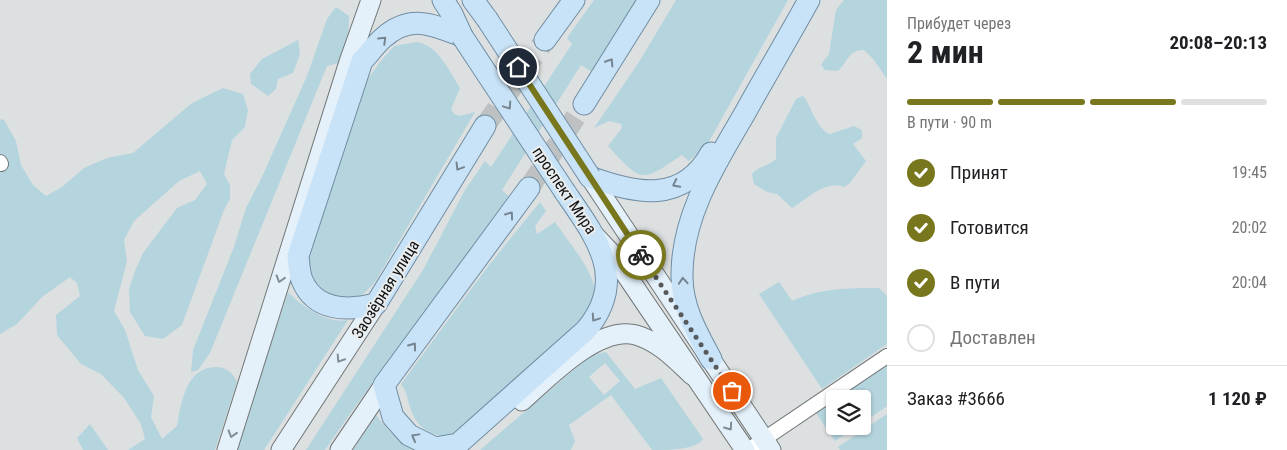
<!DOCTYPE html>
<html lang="ru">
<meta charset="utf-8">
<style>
body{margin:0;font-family:"Roboto Condensed",sans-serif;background:#f6f6f6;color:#202124;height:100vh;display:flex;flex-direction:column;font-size:19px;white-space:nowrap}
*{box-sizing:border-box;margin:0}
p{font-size:16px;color:#757577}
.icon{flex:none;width:28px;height:28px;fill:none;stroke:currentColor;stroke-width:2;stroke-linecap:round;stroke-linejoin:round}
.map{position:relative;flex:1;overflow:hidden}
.drawer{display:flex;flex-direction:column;background:#fff;width:400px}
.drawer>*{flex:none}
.fabs{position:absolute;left:826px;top:390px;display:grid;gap:10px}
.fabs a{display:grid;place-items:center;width:45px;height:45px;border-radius:5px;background:#fff;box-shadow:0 1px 4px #0004;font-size:25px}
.pin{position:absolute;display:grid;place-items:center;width:42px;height:42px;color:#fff;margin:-21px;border:2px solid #fff;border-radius:50%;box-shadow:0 1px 5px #0007}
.courier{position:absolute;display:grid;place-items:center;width:50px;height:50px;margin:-25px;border:4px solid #78771e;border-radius:50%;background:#fff;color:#222;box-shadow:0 1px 6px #0007}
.head em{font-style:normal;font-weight:700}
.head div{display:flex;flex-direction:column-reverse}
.head{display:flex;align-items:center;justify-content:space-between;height:85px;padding:0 20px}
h1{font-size:32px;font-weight:700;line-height:38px}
.bar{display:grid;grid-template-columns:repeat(4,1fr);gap:8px 5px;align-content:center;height:60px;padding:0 20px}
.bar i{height:6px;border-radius:4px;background:#e0e0e0}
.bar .selected{background:#78771e}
.bar p{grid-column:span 4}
.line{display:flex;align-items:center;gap:12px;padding:0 20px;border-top:1px solid #e0e0e0}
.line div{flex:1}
ol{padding:0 20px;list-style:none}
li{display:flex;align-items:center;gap:15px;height:55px}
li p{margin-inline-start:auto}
li .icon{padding:5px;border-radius:50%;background:#78771e;color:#fff;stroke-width:4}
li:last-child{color:#757577}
li i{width:28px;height:28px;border:2px solid #e0e0e0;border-radius:50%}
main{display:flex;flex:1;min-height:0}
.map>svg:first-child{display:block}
.green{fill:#b4d4de;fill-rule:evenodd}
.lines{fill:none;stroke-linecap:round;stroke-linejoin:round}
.primary-tunnel{stroke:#bec1c2;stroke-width:21;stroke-dasharray:21 11;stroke-linecap:butt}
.minor-casing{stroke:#737777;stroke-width:16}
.secondary-casing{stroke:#737777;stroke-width:21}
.primary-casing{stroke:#708da3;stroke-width:23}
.minor{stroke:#fff;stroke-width:14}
.secondary{stroke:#e4f1fb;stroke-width:19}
.primary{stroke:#c8e3f7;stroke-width:21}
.primary-bridge-casing{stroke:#708da3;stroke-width:23;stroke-linecap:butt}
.primary-bridge{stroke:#c8e3f7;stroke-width:21}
.oneway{stroke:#758490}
.oneway2{stroke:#848c92}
.done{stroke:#57595a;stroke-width:5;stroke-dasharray:0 9}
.route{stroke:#78771e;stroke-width:6}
.labels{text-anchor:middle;stroke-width:4;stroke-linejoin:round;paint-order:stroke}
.street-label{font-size:16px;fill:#0f1011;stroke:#eaedee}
</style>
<main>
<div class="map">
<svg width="887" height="450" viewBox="0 0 887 450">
<rect width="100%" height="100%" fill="#dde0e1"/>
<!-- green -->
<g class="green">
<path d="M594 0H640L592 72 581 65 502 190 510 197C450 283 384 363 325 450H306L423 270 465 190 485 161 491 167 572 44 567 38Z"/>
<path d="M676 0H788L707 145 689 161 682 155C641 183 642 183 608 146L622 128 621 124 609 121 594 128 639 62Z"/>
<path d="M844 0H887V79L874 60 864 50C849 49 847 63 838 71L825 70 821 65 829 54 836 10Z"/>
<path d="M336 7 349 16 348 45 338 63 327 66 210 353 198 370 191 372 193 350 234 247 246 208 261 179 307 76 327 19Z"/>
<path d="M298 40 300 54 293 73 278 79 276 89 268 96 251 84 250 74 262 59Z"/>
<path d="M417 42C439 46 449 71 460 88L451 109 454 114 460 116 475 112 375 282C352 309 340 300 312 284L306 257 363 86 380 62 394 46Z"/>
<path d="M223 88 243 94 248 110 245 127 232 140 224 174 230 185V199L224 210 182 325 163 339 145 336 130 312 129 289 135 271 143 253 177 208 195 200 207 184 200 171 179 181 134 221 124 240 127 261 114 311 125 330 138 370 154 396 151 417 162 439 177 426C181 403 186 367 216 367 226 367 233 373 237 382L215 450H128L145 439 141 424 124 398 101 374 81 364 57 335 56 315 80 296 77 283 70 277 42 297 17 324 0 334V119L4 120 16 141 21 165 33 185 46 196 62 187 84 168 107 158 133 153 192 103Z"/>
<path d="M802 96 805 98C812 109 817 129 830 134L854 126 862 130V138L853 144 866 161 850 183 844 187C826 179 807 199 792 208L777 194 767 192 754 184 752 174C758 166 769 166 776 159V138L796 99Z"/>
<path d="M540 202 546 211 535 226 537 234 555 222C565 237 592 269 594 287 595 299 586 314 581 324L455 435C435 439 418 430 411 410 407 400 408 393 401 384L489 265Z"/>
<path d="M779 282 792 301C819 288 850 288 879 288L887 296V344L822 389 759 294Z"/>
<path d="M288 292C303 307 327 324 348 320L264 450H237Z"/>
<path d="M606 352 635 389 661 378 703 439C697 450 667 450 652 450L611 395 569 425 575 441 571 450H480L591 355ZM605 363 620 381 604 395 589 377Z"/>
<path d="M887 365V406L863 423 862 399H837Z"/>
<path d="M835 400V426H857L835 441 816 413Z"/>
<path d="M887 414V450H840L838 447Z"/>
<path d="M376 415 389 431 412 450H353Z"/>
<path d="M90 424 108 450H83L77 438Z"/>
</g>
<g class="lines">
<!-- primary-tunnel -->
<g class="primary-tunnel">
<path d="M485 126 545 40"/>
<path d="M529 188 584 104"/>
</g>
<defs>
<g id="minor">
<path d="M0 162 1 164"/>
<path d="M748 450 887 356"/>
</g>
<g id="secondary">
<path d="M590 177 771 450"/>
<path d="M596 237 612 254 745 450"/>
<path d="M522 401C548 378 598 325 636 335 658 341 676 360 692 375"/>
<path d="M227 450 349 62 371 0"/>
<path d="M281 450 376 304"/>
<path d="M340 450 384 385"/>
</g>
<g id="primary">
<path d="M443 0 452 14 462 36"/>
<path d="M473 0 487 19"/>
<path d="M462 36C432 24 410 14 383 38 375 45 369 54 362 61L298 256C299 264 299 273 302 280 315 312 348 311 376 304L485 126"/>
<path d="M545 40 574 0"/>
<path d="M584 104 649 0"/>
<path d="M590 177C636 194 683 204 711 153"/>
<path d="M529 188 384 385 393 417 409 435 435 448 458 444 586 330C629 279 596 237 565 192"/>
<path d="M711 359C697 333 682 307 682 277 681 216 716 163 745 113 766 75 788 38 809 0"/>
</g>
</defs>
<!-- minor casing -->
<use href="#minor" class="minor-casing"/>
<!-- secondary casing -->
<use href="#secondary" class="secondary-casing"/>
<!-- primary casing -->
<use href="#primary" class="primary-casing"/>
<!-- minor -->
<use href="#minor" class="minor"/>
<!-- secondary -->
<use href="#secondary" class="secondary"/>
<!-- primary -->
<use href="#primary" class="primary"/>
<defs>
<g id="primary-bridge">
<path d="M487 19 590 177"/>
<path d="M462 36 565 192"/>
</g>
</defs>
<!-- primary-bridge casing -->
<use href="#primary-bridge" class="primary-bridge-casing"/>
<!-- primary-bridge -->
<use href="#primary-bridge" class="primary-bridge"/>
</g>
<!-- one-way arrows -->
<defs><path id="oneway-chevron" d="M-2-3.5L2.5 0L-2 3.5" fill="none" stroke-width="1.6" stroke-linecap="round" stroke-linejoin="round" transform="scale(1.25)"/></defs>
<g class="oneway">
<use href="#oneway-chevron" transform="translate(383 40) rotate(-44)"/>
<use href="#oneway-chevron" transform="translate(610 62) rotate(-58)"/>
<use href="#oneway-chevron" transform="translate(508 106) rotate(56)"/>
<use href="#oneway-chevron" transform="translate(459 167) rotate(121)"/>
<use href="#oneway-chevron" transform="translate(676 184) rotate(153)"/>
<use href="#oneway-chevron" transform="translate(510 215) rotate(-54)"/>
<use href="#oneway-chevron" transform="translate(683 281) rotate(-94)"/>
<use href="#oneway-chevron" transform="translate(595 318) rotate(124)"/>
<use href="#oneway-chevron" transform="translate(413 346) rotate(-54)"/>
<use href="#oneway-chevron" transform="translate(415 437) rotate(-151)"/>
</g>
<g class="oneway2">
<use href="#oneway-chevron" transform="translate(280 279) rotate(107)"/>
<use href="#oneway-chevron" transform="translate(340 359) rotate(123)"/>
<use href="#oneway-chevron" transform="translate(729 427) rotate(55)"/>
<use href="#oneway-chevron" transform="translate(232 434) rotate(107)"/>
</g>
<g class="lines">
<!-- done -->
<path class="done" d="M641 255 732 391"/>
<!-- route -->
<path class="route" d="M518 67 641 255"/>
</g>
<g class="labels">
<!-- street labels -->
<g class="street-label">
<text transform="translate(565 190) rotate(56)" y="6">проспект Мира</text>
<text transform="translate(385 289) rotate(-58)" y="6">Заозёрная улица</text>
</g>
</g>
</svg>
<div class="fabs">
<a><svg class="icon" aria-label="layers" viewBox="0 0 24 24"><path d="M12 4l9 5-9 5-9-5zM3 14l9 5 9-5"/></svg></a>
</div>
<div class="pin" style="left:732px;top:391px;background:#ea580c"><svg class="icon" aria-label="bag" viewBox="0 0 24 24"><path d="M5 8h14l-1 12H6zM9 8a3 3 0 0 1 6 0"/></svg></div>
<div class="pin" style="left:518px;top:67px;background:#1f2937"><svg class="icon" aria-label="home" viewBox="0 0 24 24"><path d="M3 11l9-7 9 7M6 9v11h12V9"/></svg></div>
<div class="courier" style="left:641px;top:255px"><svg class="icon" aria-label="bike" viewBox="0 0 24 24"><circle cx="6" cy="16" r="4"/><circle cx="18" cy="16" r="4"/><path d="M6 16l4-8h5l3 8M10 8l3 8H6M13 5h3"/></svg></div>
</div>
<section class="drawer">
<div class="head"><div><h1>2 мин</h1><p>Прибудет через</p></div><em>20:08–20:13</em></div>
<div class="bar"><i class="selected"></i><i class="selected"></i><i class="selected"></i><i></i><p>В пути · 90 m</p></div>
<ol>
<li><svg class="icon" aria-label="check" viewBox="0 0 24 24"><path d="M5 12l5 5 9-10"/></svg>Принят<p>19:45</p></li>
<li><svg class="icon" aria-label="check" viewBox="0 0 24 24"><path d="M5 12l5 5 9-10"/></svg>Готовится<p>20:02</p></li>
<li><svg class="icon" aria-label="check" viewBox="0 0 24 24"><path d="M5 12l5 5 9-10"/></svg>В пути<p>20:04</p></li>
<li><i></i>Доставлен</li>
</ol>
<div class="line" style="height:65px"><div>Заказ #3666</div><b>1 120 ₽</b></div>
</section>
</main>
